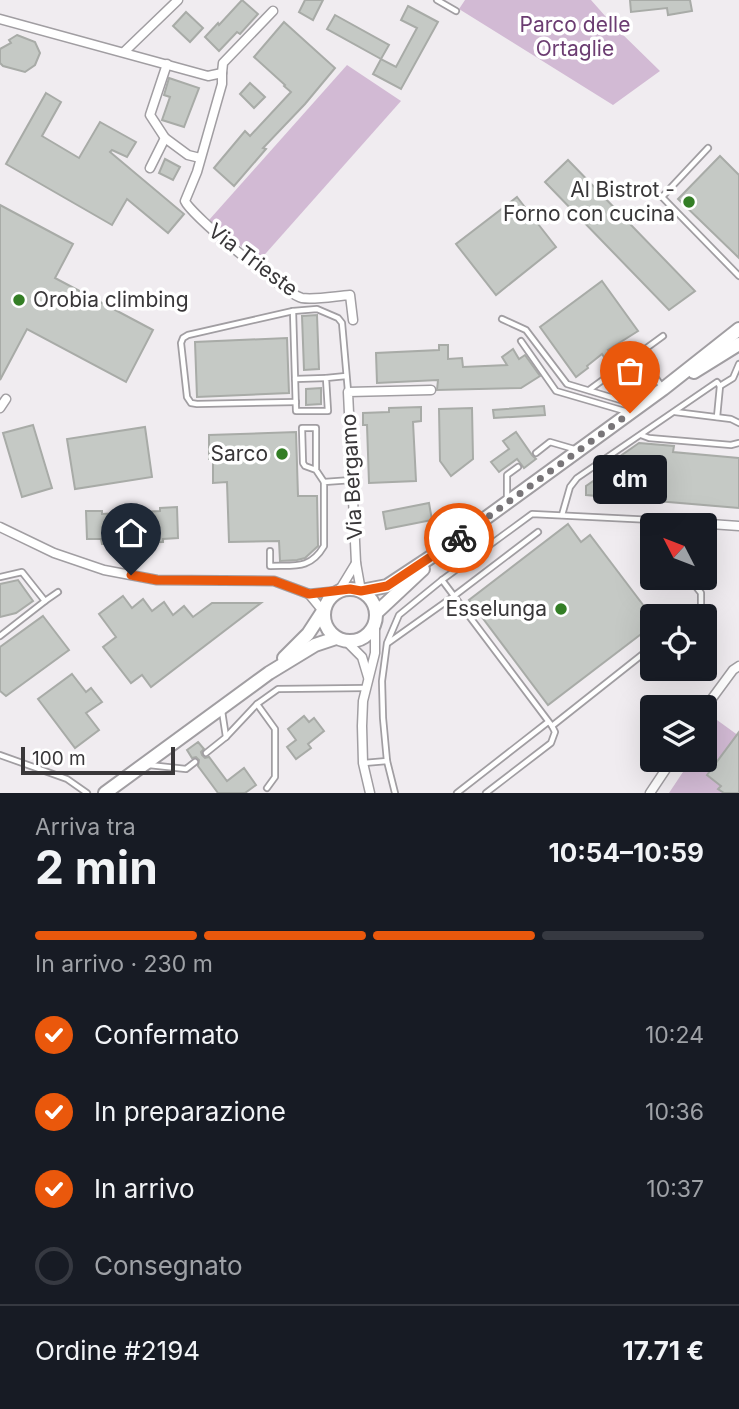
<!DOCTYPE html>
<html lang="it">
<meta charset="utf-8">
<style>
body{margin:0;font-family:Inter,sans-serif;background:#20242c;color:#f1f3f6;height:100vh;display:flex;flex-direction:column;font-size:26px;white-space:nowrap}
*{box-sizing:border-box;margin:0}
p{font-size:23px;color:#9ea1a6}
.icon{flex:none;width:38px;height:38px;fill:none;stroke:currentColor;stroke-width:2;stroke-linecap:round;stroke-linejoin:round}
.map{position:relative;height:793px;overflow:hidden}
.drawer{display:flex;flex-direction:column;background:#171b24;flex:1}
.drawer>*{flex:none}
.needle{width:46px;rotate:312deg}
.fabs{position:absolute;left:640px;top:513px;display:grid;gap:14px}
.fabs a{display:grid;place-items:center;width:77px;height:77px;border-radius:7px;background:#171b24;box-shadow:0 7px 28px #0002;font-size:35px}
.scale{position:absolute;left:21px;bottom:18px;width:154px;box-sizing:border-box;padding-left:7px;border:4px solid #393739;border-top:0;font-size:19px;line-height:24px;white-space:nowrap;color:#393739;-webkit-text-stroke:5px #fff;paint-order:stroke}
.pin{position:absolute;display:grid;place-items:center;width:60px;height:60px;color:#fff;margin:-72px -30px;border-radius:50% 50% 50% 0;rotate:-45deg;box-shadow:0 0 7px #0007}
.pin .icon{rotate:45deg}
.courier{position:absolute;display:grid;place-items:center;width:70px;height:70px;margin:-35px;border:5px solid #ea580c;border-radius:50%;background:#fff;color:#222;box-shadow:0 2px 9px #0007}
.bubble{position:absolute;height:49px;border-radius:7px;background:#171b24;box-shadow:0 7px 28px #0002;font-size:23px;font-weight:700;line-height:49px;text-align:center}
.summary em{font-style:normal;font-weight:700}
.summary div{display:flex;flex-direction:column-reverse}
.summary{display:flex;align-items:center;justify-content:space-between;height:119px;padding:0 35px}
h1{font-size:46px;font-weight:700;line-height:52px}
.bar{display:grid;grid-template-columns:repeat(4,1fr);gap:10px 7px;align-content:center;height:84px;padding:0 35px}
.bar i{height:9px;border-radius:5px;background:#363941}
.bar .selected{background:#ea580c}
.bar p{grid-column:span 4}
.line{display:flex;align-items:center;gap:18px;padding:0 35px;border-top:2px solid #363941}
.line div{flex:1}
ol{padding:0 35px;list-style:none}
li{display:flex;align-items:center;gap:21px;height:77px}
li p{margin-inline-start:auto}
li .icon{padding:7px;border-radius:50%;background:#ea580c;color:#fff;stroke-width:4}
li:last-child{color:#9ea1a6}
li i{width:38px;height:38px;border:4px solid #363941;border-radius:50%}
.map>svg:first-child{display:block}
.green{fill:#d2bad4}
.building{fill:#c5c9c5;stroke:#a8aba7;stroke-width:2}
.lines{fill:none;stroke-linecap:round;stroke-linejoin:round}
.service-casing{stroke:#a19ea2;stroke-width:8}
.minor-casing{stroke:#a19ea2;stroke-width:11}
.secondary-casing{stroke:#a19ea2;stroke-width:16}
.service{stroke:#fff;stroke-width:4.5}
.minor{stroke:#fff;stroke-width:8}
.secondary{stroke:#fff;stroke-width:12}
.done{stroke:#797679;stroke-width:7;stroke-dasharray:0 12.6}
.route{stroke:#ea580c;stroke-width:9}
.poi-dot{fill:#337e25;stroke:#fff;stroke-width:2.5}
.labels{text-anchor:middle;stroke-width:7;stroke-linejoin:round;paint-order:stroke}
.park-label{font-size:21px;fill:#6c3d72;stroke:#fff}
.poi-label{font-size:21px;fill:#393739;stroke:#fff;text-anchor:end}
.street-label{font-size:21px;fill:#393739;stroke:#fff}
</style>
<div class="map">
<svg width="739" height="793" viewBox="0 0 739 793">
<rect width="100%" height="100%" fill="#f0ecf0"/>
<!-- green -->
<g class="green">
<path d="M465 0H591L614 26 660 71 613 105 459 9Z"/>
<path d="M347 65 401 101 259 261 209 220Z"/>
<path d="M717 720 739 736V793H669L691 760H705V739Z"/>
</g>
<!-- building -->
<g class="building">
<path d="M242 0 258 14 240 34 237 32 219 51 205 37 218 23 219 25Z"/>
<path d="M305 0H323L313 20 299 12Z"/>
<path d="M630 0H690L692 11 668 15 667 8 631 12Z"/>
<path d="M408 6 438 22 401 89 373 74 381 59 396 67 417 28 401 20Z"/>
<path d="M186 12 203 28 190 42 173 26Z"/>
<path d="M335 15 389 45 381 59 327 29Z"/>
<path d="M284 22 335 68 305 104 263 148 266 149 234 186 214 168 245 131 250 136 291 92 284 86 285 85 254 57Z"/>
<path d="M17 35 35 42 40 53 35 65 25 72 3 66 0 63V49L11 43 9 40Z"/>
<path d="M169 78 199 88 184 127 162 120 170 97 164 95Z"/>
<path d="M250 83 265 97 254 108 240 94Z"/>
<path d="M46 93 61 102 42 136 79 158 100 122 136 142 127 157 112 150 110 152 184 214 168 233 127 199 112 225 6 164Z"/>
<path d="M720 156 739 175V258L678 199Z"/>
<path d="M165 159 180 167 173 180 159 173Z"/>
<path d="M568 160 695 291 669 310 545 182Z"/>
<path d="M517 197 556 247 496 295 456 244Z"/>
<path d="M0 205 73 244 55 278 153 330 126 382 27 329 0 380Z"/>
<path d="M602 281 638 331 608 350 612 355 606 360 602 354 587 366 588 368 576 377 540 327Z"/>
<path d="M317 315 319 369 304 370 302 316Z"/>
<path d="M287 338 289 393 197 397 195 342Z"/>
<path d="M439 345H448V359L462 358 463 367 507 365 502 357 513 349 519 359 525 355 540 376 521 388 437 390 438 380 377 383 376 353 439 350Z"/>
<path d="M321 388V404L306 405V389Z"/>
<path d="M544 406 545 415 494 418 493 410Z"/>
<path d="M421 407V421L413 422 416 481 369 483 367 425H363V413L389 412V408Z"/>
<path d="M472 408 473 459 451 476 440 461 439 409Z"/>
<path d="M33 425 52 488 22 497 3 433Z"/>
<path d="M145 427 152 477 75 489 67 439Z"/>
<path d="M296 432 298 496H317L318 546 305 558 297 560 280 561 279 541 229 542 227 482 213 483V459H209V435Z"/>
<path d="M516 432 532 455 536 459 524 468 517 459 499 472 491 462 509 449 503 441Z"/>
<path d="M639 443 674 446 673 452 739 458V508L586 495V486L612 468 609 464Z"/>
<path d="M429 503 432 520 386 529 383 512Z"/>
<path d="M177 507 178 538 163 539V542L102 544 101 539H87L86 511H102V514L160 511V508Z"/>
<path d="M568 524 581 542 590 535 653 618V625L548 705 469 600Z"/>
<path d="M18 580 33 601 16 613 0 617V584Z"/>
<path d="M123 596 132 608 143 599 152 611 164 602 173 615 184 606 193 617 212 603H261L151 687 142 675 131 683 103 647 116 637 99 614Z"/>
<path d="M43 616 69 650 6 696 0 691V647Z"/>
<path d="M72 674 86 692 91 688 102 702 86 713 99 730 75 748 38 699Z"/>
<path d="M304 716 309 722 314 718 324 731 308 744 311 748 296 759 287 747 296 740 288 729Z"/>
<path d="M739 732V793H724L718 789 721 786 707 775Z"/>
<path d="M198 742 204 749 201 752 202 755 205 758 209 757 227 781 244 768 256 785 245 793H218L198 766 199 760 196 757 192 758 187 750Z"/>
</g>
<g class="lines">
<defs>
<g id="service">
<path d="M437 0 456 11"/>
<path d="M708 148 662 197 739 276"/>
<path d="M293 311 296 411H328L326 378 346 376"/>
<path d="M502 319 526 330 567 384 637 405"/>
<path d="M521 341 556 391 628 412"/>
<path d="M639 353 662 387"/>
<path d="M295 379 326 378"/>
<path d="M720 386 733 378 739 364"/>
<path d="M589 390 663 336"/>
<path d="M296 402 197 404 191 403 187 397 181 343 183 338 188 335 293 311 317 309 338 318 342 323 348 391"/>
<path d="M675 412 731 419 739 423"/>
<path d="M641 435 649 438 731 445 739 443"/>
<path d="M536 453 550 442 574 449"/>
<path d="M316 470 305 466 303 463 302 428H316V470L324 482"/>
<path d="M507 500V475L518 467"/>
<path d="M562 515 570 487 577 478 717 382 720 386 717 417"/>
<path d="M270 551V566C294 565 310 570 324 546V482L352 480"/>
<path d="M0 577 22 572 45 601 0 636"/>
<path d="M689 578 701 593V609L692 616"/>
<path d="M442 580 454 596 538 532"/>
<path d="M45 601 58 592"/>
<path d="M388 643 454 596 552 726 555 732 551 743 486 793"/>
<path d="M257 704 275 729V777L267 788"/>
<path d="M552 726 653 646"/>
<path d="M226 737 257 704 278 689 365 688"/>
<path d="M206 753 226 737 222 711"/>
<path d="M0 755 67 779 87 793"/>
<path d="M364 763 387 761"/>
<path d="M149 765 186 769 195 762"/>
<path d="M395 793 387 761 383 718 382 681 387 643 399 615 442 580 532 514 653 520 654 525"/>
<path d="M457 793 548 722"/>
</g>
<g id="minor">
<path d="M273 11 223 63 222 73V84L197 172 185 201C191 215 287 295 302 298 315 300 336 296 350 295L353 320"/>
<path d="M0 19 208 76 222 73"/>
<path d="M124 52 178 0"/>
<path d="M167 64 150 115 165 138 188 155 200 158"/>
<path d="M150 168 165 138"/>
<path d="M0 408 6 399"/>
<path d="M653 520 739 526"/>
<path d="M0 527 54 553 104 570 157 580 274 581 309 594 339 591 356 563"/>
<path d="M361 591 356 563 348 392 431 390"/>
<path d="M309 594 323 611"/>
<path d="M347 642 362 657 368 677"/>
<path d="M705 708 733 670 739 666"/>
<path d="M370 793 363 763 362 726 363 701 375 653V623"/>
<path d="M650 793 672 760"/>
</g>
<g id="secondary">
<path d="M694 372 739 344"/>
<circle cx="350" cy="615" r="26"/>
<path d="M361 591 387 586 446 547 663 389 739 329"/>
<path d="M376 613 423 569"/>
<path d="M284 658 308 634 323 611"/>
<path d="M105 793 269 673 315 645 336 638"/>
</g>
</defs>
<!-- service casing -->
<use href="#service" class="service-casing"/>
<!-- minor casing -->
<use href="#minor" class="minor-casing"/>
<!-- secondary casing -->
<use href="#secondary" class="secondary-casing"/>
<!-- service -->
<use href="#service" class="service"/>
<!-- minor -->
<use href="#minor" class="minor"/>
<!-- secondary -->
<use href="#secondary" class="secondary"/>
</g>
<g class="lines">
<!-- done -->
<path class="done" d="M459 538 630 413"/>
<!-- route -->
<path class="route" d="M131 575 157 580 274 581 309 594 350 589 361 591 387 586 459 538"/>
</g>
<!-- markers -->
<g class="poi-dot">
<circle cx="689" cy="202" r="7"/>
<circle cx="19" cy="300" r="7"/>
<circle cx="282" cy="454" r="7"/>
<circle cx="561" cy="609" r="7"/>
</g>
<g class="labels">
<!-- park labels -->
<g class="park-label">
<text x="575" y="32">Parco delle<tspan x="575" dy="24">Ortaglie</tspan></text>
</g>
<!-- poi labels -->
<g class="poi-label">
<text x="675" y="197">Al Bistrot -<tspan x="675" dy="24">Forno con cucina</tspan></text>
<text x="33" y="307" text-anchor="start">Orobia climbing</text>
<text x="268" y="461">Sarco</text>
<text x="547" y="616">Esselunga</text>
</g>
<!-- street labels -->
<g class="street-label">
<text transform="translate(253 260) rotate(37)" y="7">Via Trieste</text>
<text transform="translate(352 477) rotate(-93)" y="7">Via Bergamo</text>
</g>
</g>
</svg>
<div class="fabs">
<a><svg class="needle" viewBox="-14 -14 28 28"><path d="M0-13l5 13h-10z" fill="#e53935"/><path d="M0 13l5-13h-10z" fill="#9ea1a6"/></svg></a>
<a><svg class="icon" aria-label="locate" viewBox="0 0 24 24"><circle cx="12" cy="12" r="6"/><path d="M12 2v4M12 18v4M2 12h4M18 12h4"/></svg></a>
<a><svg class="icon" aria-label="layers" viewBox="0 0 24 24"><path d="M12 4l9 5-9 5-9-5zM3 14l9 5 9-5"/></svg></a>
</div>
<div class="scale">100 m</div>
<div class="pin" style="left:630px;top:413px;background:#ea580c"><svg class="icon" aria-label="bag" viewBox="0 0 24 24"><path d="M5 8h14l-1 12H6zM9 8a3 3 0 0 1 6 0"/></svg></div>
<div class="pin" style="left:131px;top:575px;background:#1f2937"><svg class="icon" aria-label="home" viewBox="0 0 24 24"><path d="M3 11l9-7 9 7M6 9v11h12V9"/></svg></div>
<div class="courier" style="left:459px;top:538px"><svg class="icon" aria-label="bike" viewBox="0 0 24 24"><circle cx="6" cy="16" r="4"/><circle cx="18" cy="16" r="4"/><path d="M6 16l4-8h5l3 8M10 8l3 8H6M13 5h3"/></svg></div>
<div class="bubble" style="left:593px;top:455px;width:74px">dm</div>
</div>
<section class="drawer">
<div class="summary"><div><h1>2 min</h1><p>Arriva tra</p></div><em>10:54–10:59</em></div>
<div class="bar"><i class="selected"></i><i class="selected"></i><i class="selected"></i><i></i><p>In arrivo · 230 m</p></div>
<ol>
<li><svg class="icon" aria-label="check" viewBox="0 0 24 24"><path d="M5 12l5 5 9-10"/></svg>Confermato<p>10:24</p></li>
<li><svg class="icon" aria-label="check" viewBox="0 0 24 24"><path d="M5 12l5 5 9-10"/></svg>In preparazione<p>10:36</p></li>
<li><svg class="icon" aria-label="check" viewBox="0 0 24 24"><path d="M5 12l5 5 9-10"/></svg>In arrivo<p>10:37</p></li>
<li><i></i>Consegnato</li>
</ol>
<div class="line" style="height:91px"><div>Ordine #2194</div><b>17.71 €</b></div>
</section>
